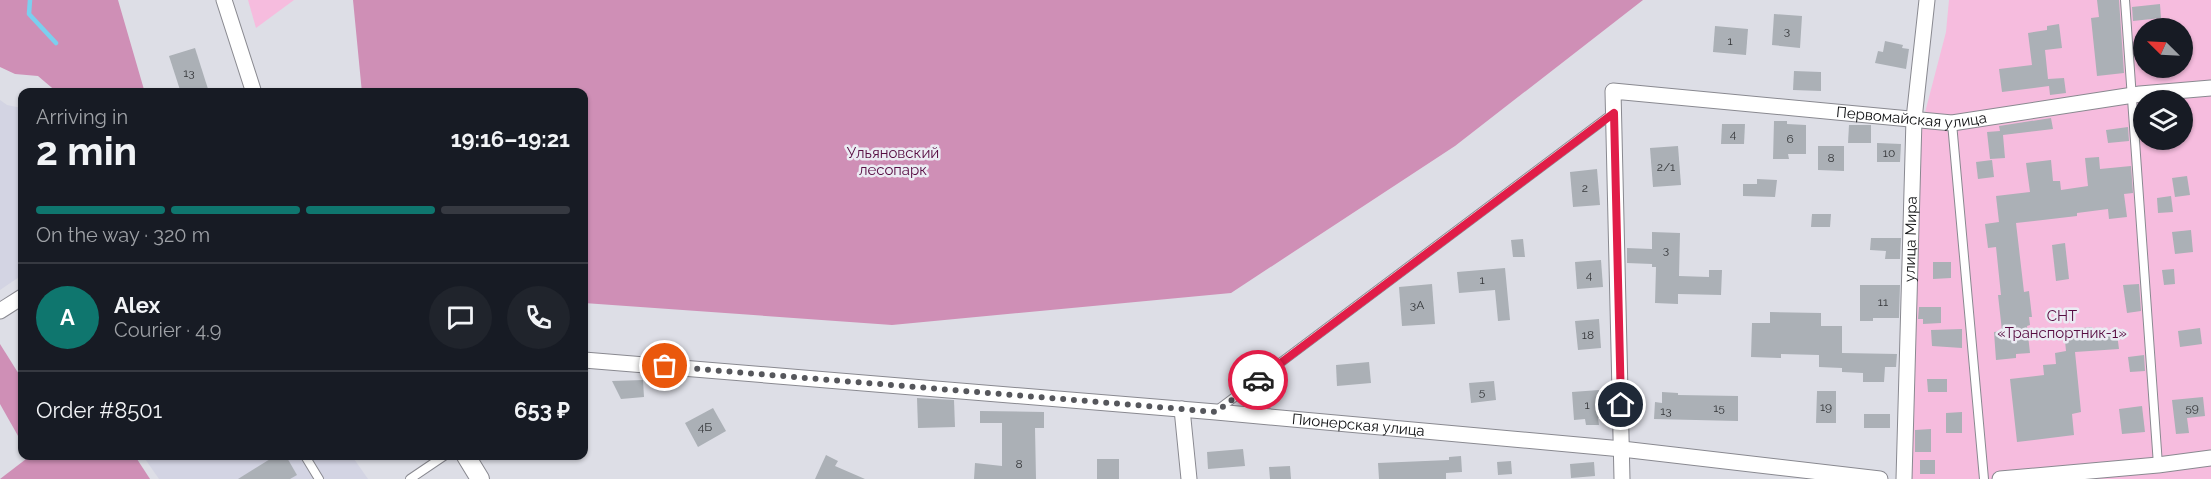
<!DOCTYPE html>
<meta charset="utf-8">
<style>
body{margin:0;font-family:Raleway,sans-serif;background:#20242c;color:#f1f3f6;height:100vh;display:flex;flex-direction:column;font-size:22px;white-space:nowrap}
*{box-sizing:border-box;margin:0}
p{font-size:20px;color:#9ea1a6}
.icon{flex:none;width:33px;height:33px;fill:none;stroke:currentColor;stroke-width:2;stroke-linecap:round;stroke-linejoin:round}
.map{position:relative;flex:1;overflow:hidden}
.drawer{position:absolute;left:18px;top:88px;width:570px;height:372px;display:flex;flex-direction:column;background:#171b24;border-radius:12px;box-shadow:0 2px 4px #0004}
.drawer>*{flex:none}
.needle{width:39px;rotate:294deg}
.controls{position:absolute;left:2133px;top:18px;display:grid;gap:12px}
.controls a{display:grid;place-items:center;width:60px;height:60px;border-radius:50%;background:#171b24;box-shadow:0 2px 4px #0004;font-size:30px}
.pin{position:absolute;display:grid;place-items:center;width:51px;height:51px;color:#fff;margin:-26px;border:3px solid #fff;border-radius:50%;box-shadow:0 2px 6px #0007}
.courier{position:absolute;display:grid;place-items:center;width:60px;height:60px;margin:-30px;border:4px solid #e11d48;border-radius:50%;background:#fff;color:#222;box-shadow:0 2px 8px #0007}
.overview em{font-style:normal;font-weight:700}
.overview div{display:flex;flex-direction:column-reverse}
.overview{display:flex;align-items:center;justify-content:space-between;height:102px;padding:0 18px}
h1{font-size:39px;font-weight:700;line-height:45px}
.bar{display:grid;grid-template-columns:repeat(4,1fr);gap:9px 6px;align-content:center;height:72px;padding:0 18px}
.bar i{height:8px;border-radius:4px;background:#363941}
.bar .selected{background:#0f766e}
.bar p{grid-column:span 4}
.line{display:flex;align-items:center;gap:15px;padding:0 18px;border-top:2px solid #363941}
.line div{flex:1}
.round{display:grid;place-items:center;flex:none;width:63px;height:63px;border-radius:32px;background:#20242c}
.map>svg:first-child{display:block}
.built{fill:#d3d4e3}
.green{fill:#f6bcde;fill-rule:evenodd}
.forest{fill:#cf8fb6}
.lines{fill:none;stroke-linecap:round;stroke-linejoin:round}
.stream{stroke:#7ccfee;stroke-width:4.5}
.building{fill:#abb0b6}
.service-casing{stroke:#898990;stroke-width:10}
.minor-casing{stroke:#898990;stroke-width:17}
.tertiary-casing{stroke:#898990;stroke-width:20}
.service{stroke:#fff;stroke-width:8}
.minor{stroke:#fff;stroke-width:15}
.tertiary{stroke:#fff;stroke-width:18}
.done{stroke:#56575c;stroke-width:6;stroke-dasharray:0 10.8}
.route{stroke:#e11d48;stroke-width:8}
.labels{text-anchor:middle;stroke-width:5;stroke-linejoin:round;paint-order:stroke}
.number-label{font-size:12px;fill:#35373a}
.street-label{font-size:15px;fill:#0e0f11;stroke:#ebebf3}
.park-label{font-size:15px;fill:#570b41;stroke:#ebebf3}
</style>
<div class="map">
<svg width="2211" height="479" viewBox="0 0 2211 479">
<rect width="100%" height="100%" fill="#dddee6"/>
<!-- built -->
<g class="built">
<path d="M0 100 7 105 22 108V275L0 290Z"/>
<path d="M143 456H352L368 479H159Z"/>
</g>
<!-- green -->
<g class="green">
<path d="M248 0H294L256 28Z"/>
<path d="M1949 0H2211V479H1908L1909 399 1922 124 1946 32ZM2144 28H2182V68H2144ZM2144 100H2182V140H2144Z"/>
</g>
<!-- forest -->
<g class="forest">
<path d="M0 0H118L145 93H58L38 76 15 74 0 67Z"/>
<path d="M353 0H1643L1455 146 1231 293 892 325 584 303V93H362Z"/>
<path d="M0 344 22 379V443L0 404Z"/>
<path d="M30 456H135L150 479H0Z"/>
</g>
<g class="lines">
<!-- stream -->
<path class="stream" d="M30 0 29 14 56 43"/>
</g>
<!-- building -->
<g class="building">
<path d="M2097 0H2119L2124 73 2097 76 2091 18 2099 17Z"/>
<path d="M2160 4 2161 18 2133 21 2132 7Z"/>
<path d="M1774 14 1802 16 1800 48 1772 45Z"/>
<path d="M2059 24 2062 48 2045 50 2048 79 2064 78 2066 93 2050 95 2049 86 2002 92 1999 69 2032 65 2028 33 2047 30V26Z"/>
<path d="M1715 26 1748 29 1746 55 1713 52Z"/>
<path d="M1885 41 1903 45 1902 48 1909 49 1906 69 1875 63 1878 51 1883 52Z"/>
<path d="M195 48 208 89 197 93H181L169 56Z"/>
<path d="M1794 71 1821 72V91L1793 90Z"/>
<path d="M2051 118 2053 129 2003 135 2005 158 1990 159 1987 132 2000 131 1999 126Z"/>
<path d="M1774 121H1787V124L1806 125V154H1788L1789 159H1773Z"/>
<path d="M1722 124H1745L1744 144H1721Z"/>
<path d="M1849 125H1871V143H1848Z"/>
<path d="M2128 127 2129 141 2108 143 2106 130Z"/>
<path d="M1877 143 1901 144 1900 162H1877Z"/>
<path d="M1678 146 1681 185 1653 187 1650 148Z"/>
<path d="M1818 146H1844V171L1818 170Z"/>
<path d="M2099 157 2100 169 2131 166 2133 193 2124 194 2127 217 2109 219 2108 209 2077 213V216L2016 223 2024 292 2029 291 2032 317H2029L2030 325 2027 326 2030 353 2016 354V358L1996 360 1994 332 2002 331 1998 295H2001L1996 247 1988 248 1985 224 1999 222 1996 196 2030 192 2026 163 2051 160 2053 181H2060L2061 190 2088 186 2085 158Z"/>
<path d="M1992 160 1994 177 1978 179 1976 162Z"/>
<path d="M1597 169 1600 205 1573 207 1570 172Z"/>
<path d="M2187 176 2190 195 2175 197 2172 178Z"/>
<path d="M1757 179 1777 180 1775 197 1743 196V184H1757Z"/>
<path d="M2171 196 2173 212 2158 213 2157 198Z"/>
<path d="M1812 214H1831L1830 227H1811Z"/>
<path d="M2191 230 2193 252 2175 254 2172 232Z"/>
<path d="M1652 232 1680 233 1679 276 1709 277V270H1722L1721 295 1678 294V304L1655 303 1656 267H1652V264L1627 263V248L1652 249Z"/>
<path d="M1871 238H1901L1900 259H1885L1886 251 1870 250Z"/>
<path d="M1523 239 1525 257H1513L1511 240Z"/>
<path d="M2065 243 2069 279 2056 281 2052 245Z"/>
<path d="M1601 260 1603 287 1577 289 1575 262Z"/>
<path d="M1933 262H1951V278L1933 279Z"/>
<path d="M1505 268 1510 320 1498 321 1495 290 1459 293 1457 272Z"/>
<path d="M2174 269 2175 284 2164 285 2162 270Z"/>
<path d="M1432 284 1435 324 1402 326 1399 287Z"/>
<path d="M2139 284 2141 311 2127 313 2123 285Z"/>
<path d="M1860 285H1900L1899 318H1873V321H1860Z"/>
<path d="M1919 307H1941V323L1923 324V319H1918Z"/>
<path d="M1770 312 1821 313V326H1842V353L1897 354 1896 367H1885L1884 382H1863V373L1842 372V368L1819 367V355L1781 354V358L1751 357 1752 323H1770Z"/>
<path d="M1599 319 1601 348 1578 350 1575 321Z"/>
<path d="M2092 327 2094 337 2117 334 2119 349 2075 352 2081 412 2072 414 2074 435 2017 442 2010 379 2044 375 2043 365 2056 364 2055 353 2066 351 2064 330Z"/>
<path d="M2200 328 2202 344 2180 347 2178 331Z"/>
<path d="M1962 329V348L1932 346 1931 330Z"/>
<path d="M2144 355 2145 371 2130 372 2128 357Z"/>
<path d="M1369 362 1371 383 1337 386 1336 365Z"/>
<path d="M1927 379H1947V392H1928Z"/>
<path d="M643 380 644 397 621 399 612 381Z"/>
<path d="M1494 381 1496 400 1471 403 1469 383Z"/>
<path d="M1599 390 1601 418H1598L1599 425H1586L1585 419 1574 420 1572 392Z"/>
<path d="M1817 391H1836V423H1816Z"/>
<path d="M1662 392 1678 393V395L1738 396V421L1654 419 1655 402 1662 403Z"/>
<path d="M2203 397 2205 416 2187 418 2189 433 2176 434 2172 400Z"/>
<path d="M917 398 954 400 955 427 918 428Z"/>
<path d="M2142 406 2145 432 2122 434 2119 409Z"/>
<path d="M713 408 726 431 698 447 685 423Z"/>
<path d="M980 411 1044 412V428H1035L1036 479H974L975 463 1002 466V423H980Z"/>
<path d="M1962 412V433H1946V413Z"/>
<rect x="1864" y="414" width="26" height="14"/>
<path d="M1931 429V452H1915V430Z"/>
<path d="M1243 449 1245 466 1208 469 1207 452Z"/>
<path d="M826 455 838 461 835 466 865 479H815Z"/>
<path d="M275 456H286L297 475 290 479H238Z"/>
<path d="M1461 456 1462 472 1446 473V479H1379L1378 463 1449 460V457Z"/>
<rect x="1097" y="459" width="22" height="20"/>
<rect x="1920" y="460" width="15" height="14"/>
<path d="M1511 461 1512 474 1498 475 1497 462Z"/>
<path d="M1594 462 1595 476 1571 478 1570 464Z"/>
<path d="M1290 466 1291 479H1270L1269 467Z"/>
</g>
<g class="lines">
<defs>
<g id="service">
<path d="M2125 0 2158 465"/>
<path d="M1952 123 1984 479"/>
<path d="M1216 411 1612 114"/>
<path d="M305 456 319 479"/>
<path d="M410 479 444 456"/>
</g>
<g id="minor">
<path d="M224 0 254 93"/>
<path d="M0 311 22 297"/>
<path id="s1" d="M584 360 1216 412 1622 449 1880 479"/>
<path d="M1182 409 1189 479"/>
<path id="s2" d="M1622 479 1613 91 1952 123 2140 94 2211 88"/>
<path id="s3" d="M1904 479 1914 119 1927 0"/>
<path d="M2000 479 2158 465 2211 458"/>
</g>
<path id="tertiary" d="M466 456 480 479"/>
</defs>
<!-- service casing -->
<use href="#service" class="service-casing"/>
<!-- minor casing -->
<use href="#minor" class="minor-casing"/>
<!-- tertiary casing -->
<use href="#tertiary" class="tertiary-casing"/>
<!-- service -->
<use href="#service" class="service"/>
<!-- minor -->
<use href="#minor" class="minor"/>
<!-- tertiary -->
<use href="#tertiary" class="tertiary"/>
</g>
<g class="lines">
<!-- done -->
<path class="done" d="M665 366C848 382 1032 396 1216 412L1258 380"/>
<!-- route -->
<path class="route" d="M1258 380 1614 113 1621 405"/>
</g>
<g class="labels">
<!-- number labels -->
<g class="number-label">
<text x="1787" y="35">3</text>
<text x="1730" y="45">1</text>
<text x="189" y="77">13</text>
<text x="1733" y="138">4</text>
<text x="1790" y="143">6</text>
<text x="1889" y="157">10</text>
<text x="1831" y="162">8</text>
<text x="1666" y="171">2/1</text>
<text x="1585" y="192">2</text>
<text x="1666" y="254">3</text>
<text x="1589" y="279">4</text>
<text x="1482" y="284">1</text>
<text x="1883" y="306">11</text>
<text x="1417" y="309">3А</text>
<text x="1588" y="339">18</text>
<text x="1482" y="396">5</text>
<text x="1587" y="409">1</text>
<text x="1826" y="411">19</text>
<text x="1719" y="412">15</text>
<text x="2192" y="412">59</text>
<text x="1666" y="415">13</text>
<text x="705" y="431">4Б</text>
<text x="1019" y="468">8</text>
</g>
<!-- street labels -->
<g class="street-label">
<text dy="5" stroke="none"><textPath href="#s2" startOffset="688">Первомайская улица</textPath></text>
<text dy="5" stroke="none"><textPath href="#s3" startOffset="240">улица Мира</textPath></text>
<text dy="5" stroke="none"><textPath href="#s1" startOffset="777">Пионерская улица</textPath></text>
</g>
<!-- park labels -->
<g class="park-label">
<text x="893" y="158">Ульяновский<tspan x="893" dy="17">лесопарк</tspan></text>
<text x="2062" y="321">СНТ<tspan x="2062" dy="17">«Транспортник-1»</tspan></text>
</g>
</g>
</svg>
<div class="controls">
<a><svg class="needle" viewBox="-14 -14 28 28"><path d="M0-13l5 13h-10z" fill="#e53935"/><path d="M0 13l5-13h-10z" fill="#9ea1a6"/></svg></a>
<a><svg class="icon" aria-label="layers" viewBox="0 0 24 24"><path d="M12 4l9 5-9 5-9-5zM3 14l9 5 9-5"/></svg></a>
</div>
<div class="pin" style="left:665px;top:366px;background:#ea580c"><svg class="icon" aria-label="bag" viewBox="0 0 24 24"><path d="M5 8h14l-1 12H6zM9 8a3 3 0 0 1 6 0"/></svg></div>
<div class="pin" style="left:1621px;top:405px;background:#1f2937"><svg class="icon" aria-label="home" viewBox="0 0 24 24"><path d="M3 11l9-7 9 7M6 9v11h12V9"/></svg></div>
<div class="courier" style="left:1258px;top:380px"><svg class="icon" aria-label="car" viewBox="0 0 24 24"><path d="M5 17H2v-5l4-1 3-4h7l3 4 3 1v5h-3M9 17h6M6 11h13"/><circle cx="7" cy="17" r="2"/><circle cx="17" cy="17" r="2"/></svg></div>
<section class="drawer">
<div class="overview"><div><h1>2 min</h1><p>Arriving in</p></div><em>19:16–19:21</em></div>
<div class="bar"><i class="selected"></i><i class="selected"></i><i class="selected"></i><i></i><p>On the way · 320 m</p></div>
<div class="line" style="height:108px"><b class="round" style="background:#0f766e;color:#fff">A</b><div><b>Alex</b><p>Courier · 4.9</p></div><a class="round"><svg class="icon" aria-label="chat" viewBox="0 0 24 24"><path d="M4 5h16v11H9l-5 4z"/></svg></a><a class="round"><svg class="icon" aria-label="phone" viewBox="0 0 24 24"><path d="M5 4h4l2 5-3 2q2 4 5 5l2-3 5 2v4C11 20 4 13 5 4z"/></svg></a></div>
<div class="line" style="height:78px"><div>Order #8501</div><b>653 ₽</b></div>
</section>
</div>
